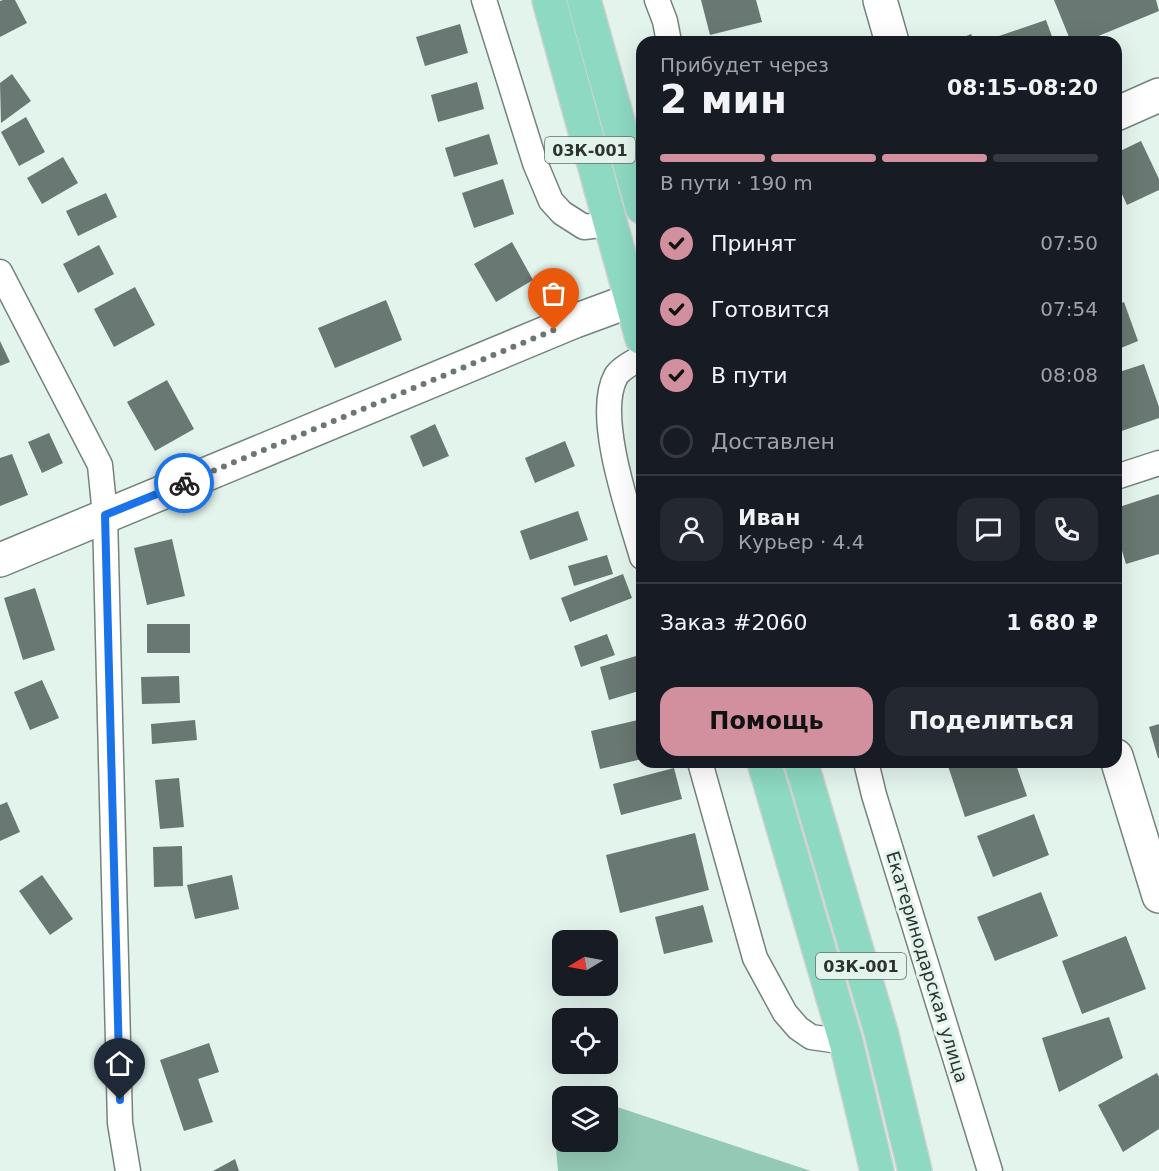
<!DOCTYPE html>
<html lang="ru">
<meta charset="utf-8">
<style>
body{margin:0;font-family:"DejaVu Sans",sans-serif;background:#242831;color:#f1f3f6;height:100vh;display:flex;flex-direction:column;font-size:22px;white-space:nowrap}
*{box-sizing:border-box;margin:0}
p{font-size:20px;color:#9ea1a6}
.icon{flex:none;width:33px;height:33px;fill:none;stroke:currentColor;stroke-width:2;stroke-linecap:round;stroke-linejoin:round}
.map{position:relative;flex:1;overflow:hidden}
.panel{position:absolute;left:636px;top:36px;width:486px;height:732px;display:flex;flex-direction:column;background:#171b24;border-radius:18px;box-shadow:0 6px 24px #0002}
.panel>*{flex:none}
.needle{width:39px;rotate:260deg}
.buttons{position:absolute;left:552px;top:930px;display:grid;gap:12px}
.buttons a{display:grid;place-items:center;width:66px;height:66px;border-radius:12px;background:#171b24;box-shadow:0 6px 24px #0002;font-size:30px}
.pin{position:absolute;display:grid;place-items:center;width:51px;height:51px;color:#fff;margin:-62px -26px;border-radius:50% 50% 50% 0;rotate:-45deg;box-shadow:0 0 6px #0007}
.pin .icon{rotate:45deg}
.courier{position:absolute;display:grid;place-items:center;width:60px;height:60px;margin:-30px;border:4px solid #1a73e8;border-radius:50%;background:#fff;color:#222;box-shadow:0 2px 8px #0007}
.head em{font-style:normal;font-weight:800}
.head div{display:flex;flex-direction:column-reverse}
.head{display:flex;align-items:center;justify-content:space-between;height:102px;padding:0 24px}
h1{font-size:39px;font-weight:800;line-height:45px}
.bar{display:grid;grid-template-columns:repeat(4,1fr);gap:9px 6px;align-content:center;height:72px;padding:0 24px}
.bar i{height:8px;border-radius:4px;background:#363941}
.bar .current{background:#d2909e}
.bar p{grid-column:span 4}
.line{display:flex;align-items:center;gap:15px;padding:0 24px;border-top:2px solid #363941}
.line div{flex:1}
.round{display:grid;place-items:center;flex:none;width:63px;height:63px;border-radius:18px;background:#242831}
ol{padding:0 24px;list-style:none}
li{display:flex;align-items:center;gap:18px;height:66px}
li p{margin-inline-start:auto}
li .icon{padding:6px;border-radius:50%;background:#d2909e;color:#111;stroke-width:4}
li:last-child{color:#9ea1a6}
li i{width:33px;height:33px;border:3px solid #363941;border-radius:50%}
.action{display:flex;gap:12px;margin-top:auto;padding:12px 24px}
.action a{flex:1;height:69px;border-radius:18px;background:#d2909e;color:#111;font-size:24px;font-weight:800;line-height:69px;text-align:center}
.action a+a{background:#242831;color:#f1f3f6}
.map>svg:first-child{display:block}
.green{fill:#93c9b5}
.building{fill:#697872}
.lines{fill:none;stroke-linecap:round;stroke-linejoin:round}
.street-casing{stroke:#74847d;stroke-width:27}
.secondary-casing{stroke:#74847d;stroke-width:36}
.primary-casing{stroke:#d1d2d1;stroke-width:36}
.street{stroke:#fff;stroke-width:24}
.secondary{stroke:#fff;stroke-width:33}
.primary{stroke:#8dd9c2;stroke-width:33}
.done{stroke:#6d7772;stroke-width:6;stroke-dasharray:0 10.8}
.route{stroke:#1a73e8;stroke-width:8}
.labels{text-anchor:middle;stroke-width:6;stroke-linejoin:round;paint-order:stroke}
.shield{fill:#e3f4ed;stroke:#646d69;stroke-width:1.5}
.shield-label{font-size:16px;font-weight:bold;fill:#2d3330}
.street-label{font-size:18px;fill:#2d3330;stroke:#e3f4ed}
</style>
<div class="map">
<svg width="1159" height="1171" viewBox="0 0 1159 1171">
<rect width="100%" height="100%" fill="#e3f4ed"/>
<!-- green -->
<path class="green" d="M608 1104 811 1171H558L555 1137 562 1112V1142H608Z"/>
<!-- building -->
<g class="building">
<path d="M3 0H15L27 23 0 37V1Z"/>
<path d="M701 0H756L762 22 710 35Z"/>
<path d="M1054 0H1156L1159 11 1084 42H1071Z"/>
<path d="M1046 20 1054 42H998L996 37Z"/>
<path d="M460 24 468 53 425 66 416 37Z"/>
<path d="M971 34 975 42H952Z"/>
<path d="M12 74 31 101 1 123 0 83Z"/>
<path d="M477 82 484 109 438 122 431 95Z"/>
<path d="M26 117 45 152 19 166 1 132Z"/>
<path d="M489 134 498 164 454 177 445 148Z"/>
<path d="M1141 141 1159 179V190L1127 205 1116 181V153Z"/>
<path d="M63 157 78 183 42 204 27 178Z"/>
<path d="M503 179 514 214 474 228 462 193Z"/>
<path d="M106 193 117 217 78 236 66 211Z"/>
<path d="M512 242 533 280 496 302 474 264Z"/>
<path d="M99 245 114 274 78 293 63 264Z"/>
<path d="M135 287 155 325 114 347 94 309Z"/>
<path d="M386 300 402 340 335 368 318 328Z"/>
<path d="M1124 302 1138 341 1116 350V305Z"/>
<path d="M0 341 10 362 0 366Z"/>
<path d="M1144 364 1159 407V418L1116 433V373Z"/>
<path d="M167 380 194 429 155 451 127 402Z"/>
<path d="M435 424 449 456 423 467 410 436Z"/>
<path d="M49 433 63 463 42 473 28 442Z"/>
<path d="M565 441 575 466 535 483 525 458Z"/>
<path d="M12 454 28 495 0 506V458Z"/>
<path d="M1159 494V554L1126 564 1116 531V508Z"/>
<path d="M578 511 588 540 530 560 520 531Z"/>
<path d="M172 539 185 596 147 605 134 548Z"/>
<path d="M607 555 613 574 574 586 568 566Z"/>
<path d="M623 574 632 598 570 622 561 598Z"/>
<path d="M35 588 55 650 23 660 4 598Z"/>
<rect x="147" y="624" width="43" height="29"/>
<path d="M607 634 615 655 581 667 574 646Z"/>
<path d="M636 656 642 677V690L609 700 600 667Z"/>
<path d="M179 676 180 703 142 704 141 677Z"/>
<path d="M42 680 59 718 30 730 14 692Z"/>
<path d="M642 719V759L600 769 591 731Z"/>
<path d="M195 720 197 740 152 744 151 724Z"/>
<path d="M1159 724V758H1158L1149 727Z"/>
<path d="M951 762H1015L1027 796 965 817 947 763Z"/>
<path d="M674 768 682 799 621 815 613 784Z"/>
<path d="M179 778 184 827 160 829 155 780Z"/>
<path d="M7 802 20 832 0 841V805Z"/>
<path d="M1034 814 1049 855 993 877 977 836Z"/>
<path d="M695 833 709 890 620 913 606 855Z"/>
<path d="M182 846 183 886 154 887 153 847Z"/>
<path d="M42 875 73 919 50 935 19 891Z"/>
<path d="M232 875 239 909 195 919 187 885Z"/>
<path d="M1041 892 1058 936 995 961 977 917Z"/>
<path d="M703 905 713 942 664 954 655 917Z"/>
<path d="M1126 936 1146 989 1082 1014 1062 961Z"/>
<path d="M1109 1017 1123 1058 1059 1092 1042 1038Z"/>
<path d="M209 1043 219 1072 198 1079 213 1122 184 1131 160 1060Z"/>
<path d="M1157 1073 1159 1077V1129L1123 1152 1098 1105Z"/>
<path d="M235 1159 239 1171H213Z"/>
</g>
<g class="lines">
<defs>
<g id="street">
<path d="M484 0 535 163 551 201 562 213 584 227 609 224"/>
<path d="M657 0 665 21 669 42"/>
<path d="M0 272 100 465 105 515 120 1123 128 1171"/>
<path d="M642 357C634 362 621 368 616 376 594 416 630 515 642 557"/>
<path d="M1116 477 1159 463"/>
<path d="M700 762 755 958 785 1013 798 1028 811 1037 846 1042"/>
<path d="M866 762 874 795 990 1171"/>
</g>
<g id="secondary">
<path d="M880 0 892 42"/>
<path d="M1116 114 1159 95"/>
<path d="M0 560 575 321 632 300"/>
<path d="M1116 756 1159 896"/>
</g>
<g id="primary">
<path d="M549 0 642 338"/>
<path d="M584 0 642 207"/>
<path d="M764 762 846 1042 877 1171"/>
<path d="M801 762 881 1032 915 1171"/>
</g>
</defs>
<!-- street casing -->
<use href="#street" class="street-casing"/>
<!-- secondary casing -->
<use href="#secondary" class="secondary-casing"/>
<!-- primary casing -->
<use href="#primary" class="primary-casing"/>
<!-- street -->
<use href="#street" class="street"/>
<!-- secondary -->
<use href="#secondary" class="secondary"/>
<!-- primary -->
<use href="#primary" class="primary"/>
</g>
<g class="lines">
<!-- done -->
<path class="done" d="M184 483 554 330"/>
<!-- route -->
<path class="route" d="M120 1100 105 515 184 483"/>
</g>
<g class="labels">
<!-- shield labels -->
<g class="shield">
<rect x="545" y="137" width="90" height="26" rx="4.5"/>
<rect x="816" y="953" width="90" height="26" rx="4.5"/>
</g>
<g class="shield-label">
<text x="590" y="156">03К-001</text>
<text x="861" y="972">03К-001</text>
</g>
<!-- street labels -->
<g class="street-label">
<text transform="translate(927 967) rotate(73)" y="6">Екатеринодарская улица</text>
</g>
</g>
</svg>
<div class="buttons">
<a><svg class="needle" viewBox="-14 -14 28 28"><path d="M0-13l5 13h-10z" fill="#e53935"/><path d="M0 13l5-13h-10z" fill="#9ea1a6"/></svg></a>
<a><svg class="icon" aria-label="locate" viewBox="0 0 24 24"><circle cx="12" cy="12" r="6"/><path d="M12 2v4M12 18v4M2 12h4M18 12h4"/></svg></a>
<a><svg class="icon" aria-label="layers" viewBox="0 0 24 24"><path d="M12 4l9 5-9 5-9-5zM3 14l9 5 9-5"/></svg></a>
</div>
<div class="pin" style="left:554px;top:330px;background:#ea580c"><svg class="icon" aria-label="bag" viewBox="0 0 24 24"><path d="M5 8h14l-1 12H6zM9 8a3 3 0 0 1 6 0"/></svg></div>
<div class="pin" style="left:120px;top:1100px;background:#1f2937"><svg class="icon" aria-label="home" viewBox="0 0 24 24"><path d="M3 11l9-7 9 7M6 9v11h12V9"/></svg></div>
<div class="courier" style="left:184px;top:483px"><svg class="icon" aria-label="bike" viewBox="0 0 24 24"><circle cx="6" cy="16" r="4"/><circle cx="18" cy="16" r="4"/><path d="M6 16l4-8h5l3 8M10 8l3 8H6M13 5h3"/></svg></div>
<section class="panel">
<div class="head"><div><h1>2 мин</h1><p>Прибудет через</p></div><em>08:15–08:20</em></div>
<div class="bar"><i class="current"></i><i class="current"></i><i class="current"></i><i></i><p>В пути · 190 m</p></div>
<ol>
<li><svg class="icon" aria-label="check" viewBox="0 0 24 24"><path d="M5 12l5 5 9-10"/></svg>Принят<p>07:50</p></li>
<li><svg class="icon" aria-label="check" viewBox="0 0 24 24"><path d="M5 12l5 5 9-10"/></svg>Готовится<p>07:54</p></li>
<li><svg class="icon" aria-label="check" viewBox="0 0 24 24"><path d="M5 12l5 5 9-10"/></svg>В пути<p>08:08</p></li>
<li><i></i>Доставлен</li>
</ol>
<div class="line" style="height:108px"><a class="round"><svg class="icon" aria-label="person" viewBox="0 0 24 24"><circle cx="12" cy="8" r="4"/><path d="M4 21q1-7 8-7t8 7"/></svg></a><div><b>Иван</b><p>Курьер · 4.4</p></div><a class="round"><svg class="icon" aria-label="chat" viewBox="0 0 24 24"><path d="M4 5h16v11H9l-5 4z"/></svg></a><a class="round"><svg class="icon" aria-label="phone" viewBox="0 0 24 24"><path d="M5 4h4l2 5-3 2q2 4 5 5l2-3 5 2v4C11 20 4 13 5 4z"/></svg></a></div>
<div class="line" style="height:78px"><div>Заказ #2060</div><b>1 680 ₽</b></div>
<div class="action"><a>Помощь</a><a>Поделиться</a></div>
</section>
</div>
